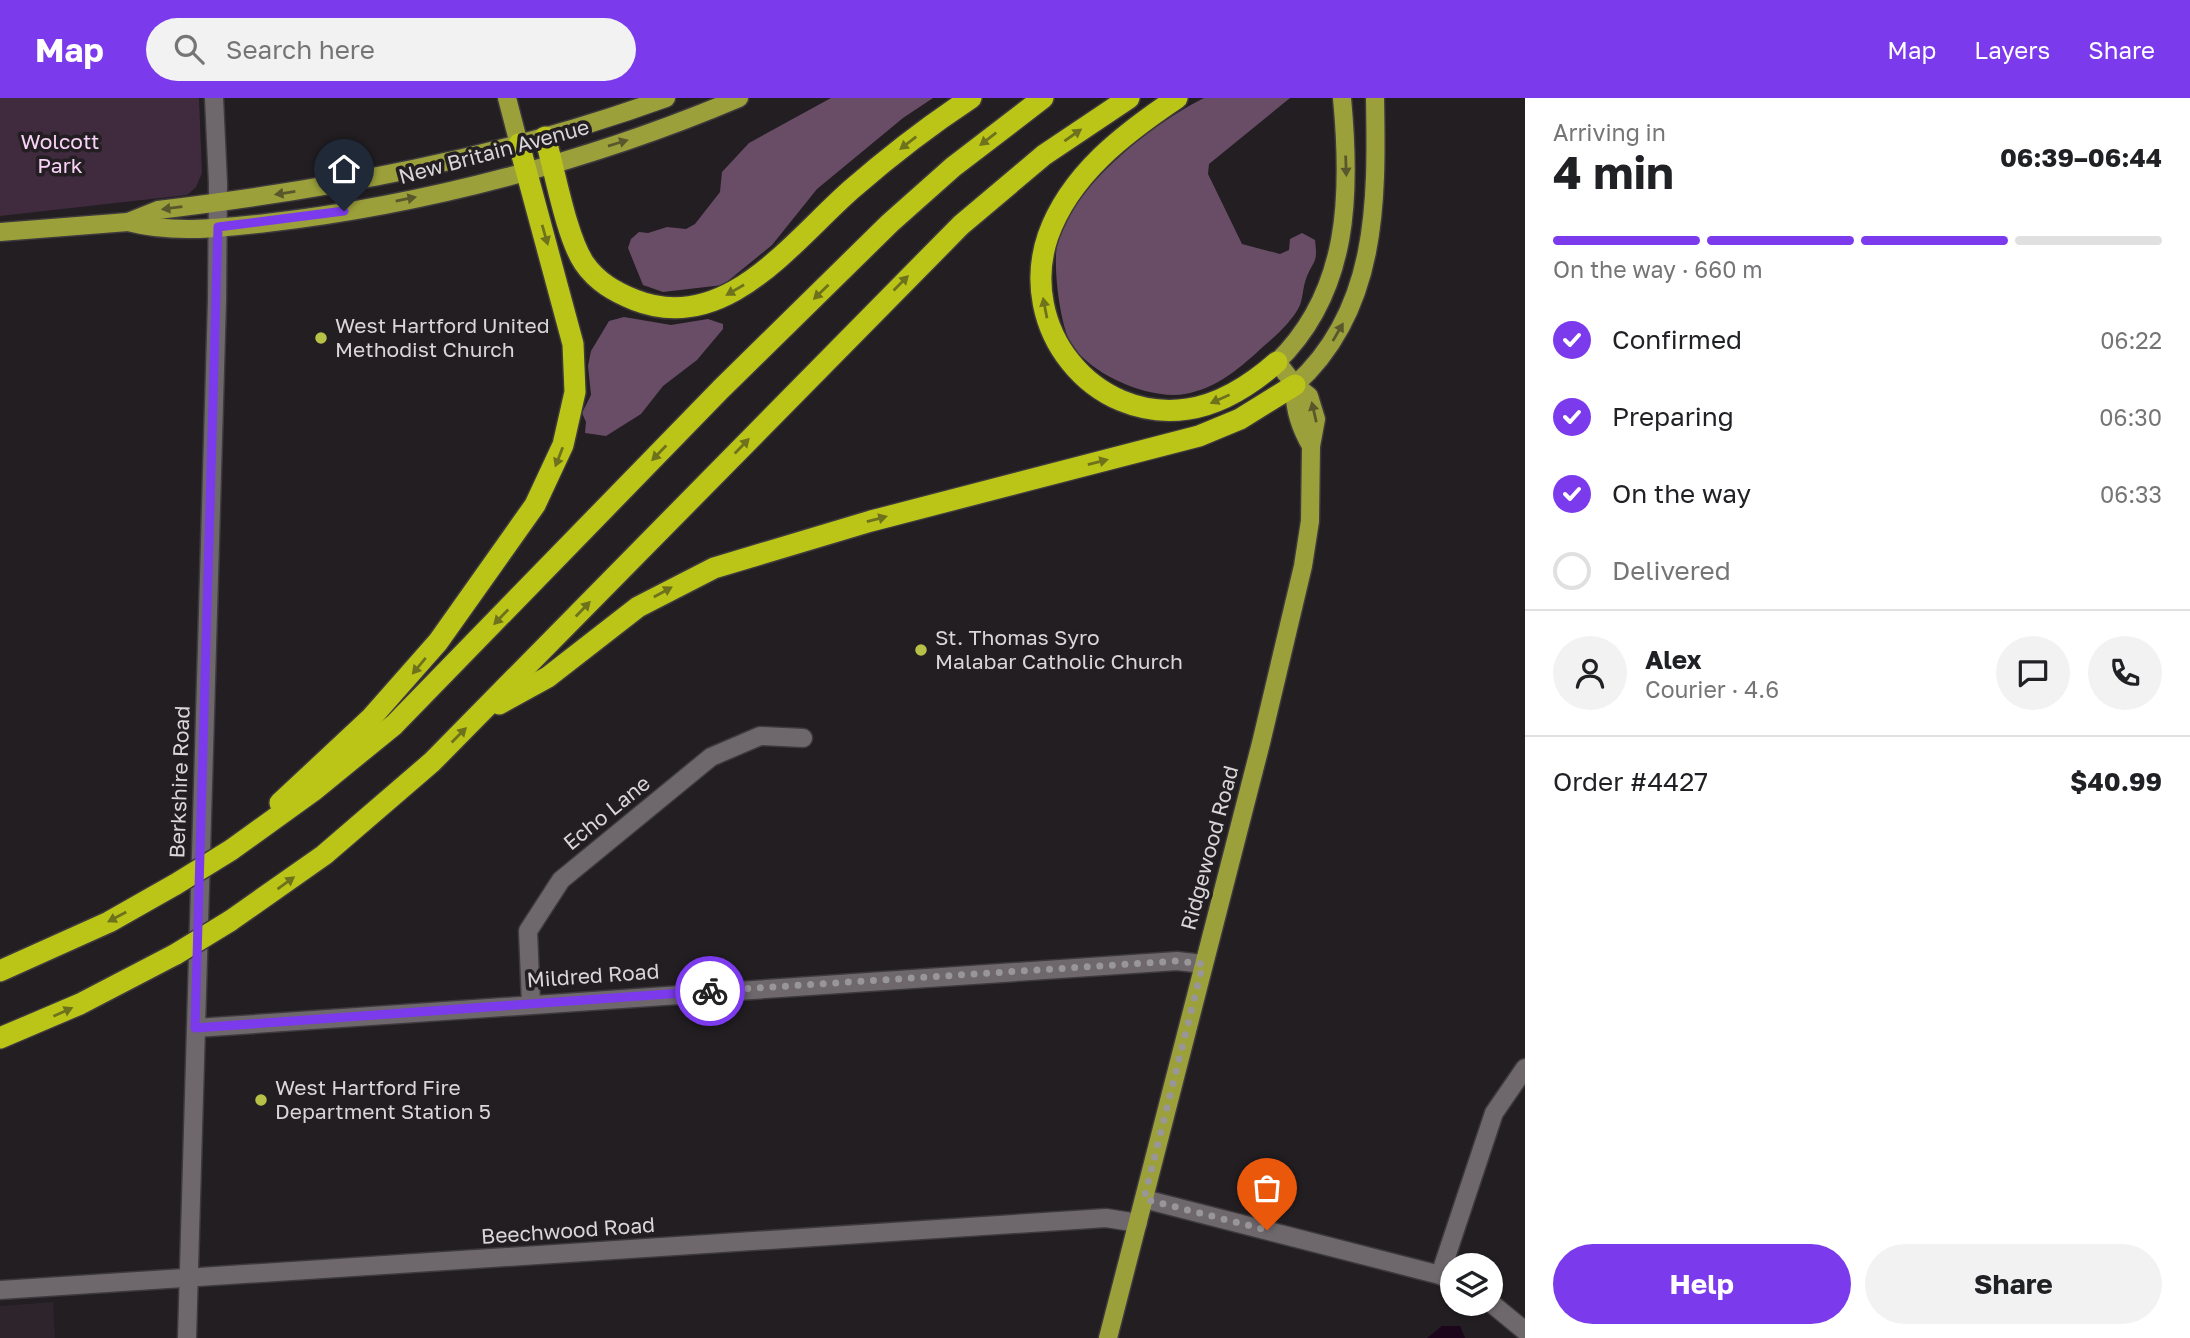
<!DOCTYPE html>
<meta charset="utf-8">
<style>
body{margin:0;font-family:"Golos Text",sans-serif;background:#f2f2f2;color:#202124;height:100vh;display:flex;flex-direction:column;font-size:26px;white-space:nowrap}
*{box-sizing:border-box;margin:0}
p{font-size:23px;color:#757577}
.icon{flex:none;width:38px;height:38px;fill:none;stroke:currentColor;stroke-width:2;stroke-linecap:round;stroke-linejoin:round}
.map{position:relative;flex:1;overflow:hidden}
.details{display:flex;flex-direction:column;background:#fff;width:665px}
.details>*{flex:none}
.tools{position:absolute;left:1440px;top:1155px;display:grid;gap:14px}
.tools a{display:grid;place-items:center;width:63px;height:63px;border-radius:50%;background:#fff;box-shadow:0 2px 5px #0004;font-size:35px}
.pin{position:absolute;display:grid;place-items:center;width:60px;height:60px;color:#fff;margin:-72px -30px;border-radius:50% 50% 50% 0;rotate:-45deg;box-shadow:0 0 7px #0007}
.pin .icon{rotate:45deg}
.courier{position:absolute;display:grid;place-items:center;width:70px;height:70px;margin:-35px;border:5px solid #7c3aed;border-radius:50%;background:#fff;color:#222;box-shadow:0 2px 9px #0007}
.headline em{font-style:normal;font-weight:700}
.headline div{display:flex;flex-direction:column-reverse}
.headline{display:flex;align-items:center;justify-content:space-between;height:119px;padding:0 28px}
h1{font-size:46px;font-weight:700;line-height:52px}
.bar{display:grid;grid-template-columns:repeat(4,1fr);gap:10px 7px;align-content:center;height:84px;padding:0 28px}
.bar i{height:9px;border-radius:5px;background:#e0e0e0}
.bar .current{background:#7c3aed}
.bar p{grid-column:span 4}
.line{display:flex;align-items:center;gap:18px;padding:0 28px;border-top:2px solid #e0e0e0}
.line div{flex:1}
.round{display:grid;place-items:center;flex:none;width:74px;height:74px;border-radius:37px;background:#f2f2f2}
ol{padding:0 28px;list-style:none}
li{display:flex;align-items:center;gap:21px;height:77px}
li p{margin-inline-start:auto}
li .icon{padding:7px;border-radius:50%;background:#7c3aed;color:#fff;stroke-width:4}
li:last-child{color:#757577}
li i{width:38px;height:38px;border:4px solid #e0e0e0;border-radius:50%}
.button{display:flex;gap:14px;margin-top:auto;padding:14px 28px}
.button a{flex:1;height:80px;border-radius:42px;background:#7c3aed;color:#fff;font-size:28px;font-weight:700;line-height:80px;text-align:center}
.button a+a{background:#f2f2f2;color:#202124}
header{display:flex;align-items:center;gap:42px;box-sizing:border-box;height:98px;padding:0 35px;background:#7c3aed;color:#fff}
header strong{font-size:33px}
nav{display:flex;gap:38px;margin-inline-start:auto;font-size:24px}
.search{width:490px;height:63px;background:#f2f2f2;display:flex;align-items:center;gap:18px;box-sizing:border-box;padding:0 24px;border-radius:38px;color:#757577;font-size:26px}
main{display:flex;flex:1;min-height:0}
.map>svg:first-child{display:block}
.built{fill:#2d242c}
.green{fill:#3f2a3e}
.forest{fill:#694d67}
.water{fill:#1c061c}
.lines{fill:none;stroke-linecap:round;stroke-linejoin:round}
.minor-casing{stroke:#3d393c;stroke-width:21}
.major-casing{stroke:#3d393c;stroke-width:21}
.highway-casing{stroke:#3d393c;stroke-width:24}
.minor{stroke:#6e686d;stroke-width:18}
.major{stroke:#9ca03a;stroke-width:18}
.highway{stroke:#bbc518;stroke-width:21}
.highway-bridge-casing{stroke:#3d393c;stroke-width:24;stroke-linecap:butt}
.highway-bridge{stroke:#bbc518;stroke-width:21}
.oneway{fill:#6e721d}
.oneway2{fill:#59582d}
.done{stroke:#999699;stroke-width:7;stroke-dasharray:0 12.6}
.route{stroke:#7c3aed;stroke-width:9}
.poi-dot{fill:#b8c147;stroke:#221e22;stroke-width:2.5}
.labels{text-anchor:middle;stroke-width:7;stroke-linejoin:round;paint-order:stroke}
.park-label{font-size:21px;fill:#fad1f7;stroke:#221e22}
.street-label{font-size:21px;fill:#d9d6d9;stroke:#221e22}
.poi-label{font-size:21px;fill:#d9d6d9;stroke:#221e22;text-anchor:start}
</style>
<header>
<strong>Map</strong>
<div class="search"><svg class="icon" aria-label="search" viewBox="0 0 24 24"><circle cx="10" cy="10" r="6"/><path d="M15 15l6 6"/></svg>Search here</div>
<nav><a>Map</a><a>Layers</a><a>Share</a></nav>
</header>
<main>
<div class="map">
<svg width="1525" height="1240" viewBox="0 0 1525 1240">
<rect width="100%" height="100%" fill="#221e22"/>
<!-- built -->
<path class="built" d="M53 1204 55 1240H0V1208Z"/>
<!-- green -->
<path class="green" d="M0 0H199L202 75 196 89 187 97 0 118Z"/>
<!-- forest -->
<g class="forest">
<path d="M831 0H933L903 20 817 91 772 147 723 187 663 194 643 187 628 150 631 141 639 134 648 135 667 129 686 131 695 126 720 94 722 74 749 45Z"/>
<path d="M1204 0H1290L1209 66 1208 76 1242 146 1280 156 1289 152 1290 141 1302 135 1315 142C1318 167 1314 160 1306 181 1303 189 1303 199 1300 207 1293 222 1278 236 1265 247 1241 269 1218 290 1185 296 1149 302 1092 277 1072 247 1060 230 1053 168 1057 148 1070 90 1153 25 1204 0Z"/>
<path d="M624 219 671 227 708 221 723 226V231L697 262 663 288 641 316 606 338 585 335 586 324 582 315 591 297 588 268 591 253 609 223Z"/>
</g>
<!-- water -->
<path class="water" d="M1442 1228H1460L1465 1240H1427Z"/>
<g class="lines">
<defs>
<g id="minor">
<path d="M531 905 528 833 561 782 711 659 760 638 803 640"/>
<path d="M196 930 1177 863 1203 866"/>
<path d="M1144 1101 1440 1177 1452 1183"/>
<path d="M1440 1177 1494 1015 1525 970"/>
<path d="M0 1192 1106 1120 1138 1125"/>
<path d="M1491 1205 1525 1233"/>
<path d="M187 1240 217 202 218 85 214 0"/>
</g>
<g id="major">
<path d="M507 0 519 46"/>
<path d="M128 124C174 136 219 130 266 125 424 107 593 62 739 0"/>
<path d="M0 134 128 124 158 112C331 91 501 60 666 0"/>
<path d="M1311 348C1300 329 1293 309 1295 287 1378 212 1377 104 1375 0"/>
<path d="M1108 1240 1261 645 1303 468 1310 423 1311 348 1316 321 1309 298 1295 287 1277 264C1350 193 1351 95 1342 0"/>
</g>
<g id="highway">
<path d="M1177 0C1125 35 1070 76 1048 138 1017 229 1092 325 1188 311 1222 306 1252 286 1277 264"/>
<path d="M545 39C555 73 566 138 584 165 597 184 615 194 635 202 726 238 793 142 853 90 891 57 930 27 971 0"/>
<path d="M499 606 548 579 638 509 714 470 871 423 1199 338 1240 321 1295 287"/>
<path d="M280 705 371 620 438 544 535 407 563 347 575 294 573 246 519 46"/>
<path d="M231 752 313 693 394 627 721 291 890 125 953 69 1043 0"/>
<path d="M230 823 324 757 432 664 961 127 1044 57 1129 0"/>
<path d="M0 873 109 824 176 786"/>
<path d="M0 940 80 906 176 856"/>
</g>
</defs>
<!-- minor casing -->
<use href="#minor" class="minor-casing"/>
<!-- major casing -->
<use href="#major" class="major-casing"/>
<!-- highway casing -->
<use href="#highway" class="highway-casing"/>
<!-- minor -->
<use href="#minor" class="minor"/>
<!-- major -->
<use href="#major" class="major"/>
<!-- highway -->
<use href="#highway" class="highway"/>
<defs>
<g id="highway-bridge">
<path d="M176 786 231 752"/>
<path d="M176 856 230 823"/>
</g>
</defs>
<!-- highway-bridge casing -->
<use href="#highway-bridge" class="highway-bridge-casing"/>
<!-- highway-bridge -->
<use href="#highway-bridge" class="highway-bridge"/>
</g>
<!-- one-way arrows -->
<defs><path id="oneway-solid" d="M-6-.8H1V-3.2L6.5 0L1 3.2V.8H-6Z" transform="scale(1.75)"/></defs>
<g class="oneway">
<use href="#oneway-solid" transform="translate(1073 37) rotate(-35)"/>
<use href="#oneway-solid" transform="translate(988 41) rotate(142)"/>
<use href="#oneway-solid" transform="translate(908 45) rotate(142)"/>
<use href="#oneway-solid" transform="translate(545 137) rotate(74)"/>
<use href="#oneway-solid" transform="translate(901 185) rotate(-45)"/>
<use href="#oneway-solid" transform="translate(735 192) rotate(150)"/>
<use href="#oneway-solid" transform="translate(821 194) rotate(136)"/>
<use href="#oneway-solid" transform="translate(1045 210) rotate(-101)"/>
<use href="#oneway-solid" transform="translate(1220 301) rotate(156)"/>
<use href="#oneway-solid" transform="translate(742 348) rotate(-46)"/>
<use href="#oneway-solid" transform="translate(659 355) rotate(134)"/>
<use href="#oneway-solid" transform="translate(559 359) rotate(111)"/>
<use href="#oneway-solid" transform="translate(1098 364) rotate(-14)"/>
<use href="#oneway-solid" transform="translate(877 421) rotate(-15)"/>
<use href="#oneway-solid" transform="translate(663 494) rotate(-29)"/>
<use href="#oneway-solid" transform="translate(583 511) rotate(-46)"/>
<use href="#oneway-solid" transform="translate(501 519) rotate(134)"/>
<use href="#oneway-solid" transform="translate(419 568) rotate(130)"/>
<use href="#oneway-solid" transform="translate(459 637) rotate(-45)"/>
<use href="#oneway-solid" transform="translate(286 785) rotate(-36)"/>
<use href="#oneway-solid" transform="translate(117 819) rotate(152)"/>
<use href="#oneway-solid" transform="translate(63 914) rotate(-24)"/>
</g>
<g class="oneway2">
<use href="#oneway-solid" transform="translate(618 45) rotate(-17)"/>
<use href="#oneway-solid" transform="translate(1346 68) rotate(88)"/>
<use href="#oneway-solid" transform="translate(285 95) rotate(171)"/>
<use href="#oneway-solid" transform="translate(406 101) rotate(-11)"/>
<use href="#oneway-solid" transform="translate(172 110) rotate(173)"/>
<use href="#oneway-solid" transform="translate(1338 234) rotate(-60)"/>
<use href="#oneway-solid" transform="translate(1314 314) rotate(-103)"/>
</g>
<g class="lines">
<!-- done -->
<path class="done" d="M710 893 1177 863 1203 866 1144 1101 1267 1132"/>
<!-- route -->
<path class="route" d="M344 113 218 129 195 930 710 893"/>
</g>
<!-- markers -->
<g class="poi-dot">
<circle cx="321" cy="240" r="7"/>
<circle cx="921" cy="552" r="7"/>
<circle cx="261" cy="1002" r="7"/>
</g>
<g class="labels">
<!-- park labels -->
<g class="park-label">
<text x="60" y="51">Wolcott<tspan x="60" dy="24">Park</tspan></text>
</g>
<!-- street labels -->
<g class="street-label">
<text transform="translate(494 54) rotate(-15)" y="7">New Britain Avenue</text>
<text transform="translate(180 684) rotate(-88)" y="7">Berkshire Road</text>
<text transform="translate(607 715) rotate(-39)" y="7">Echo Lane</text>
<text transform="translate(1210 750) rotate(-75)" y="7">Ridgewood Road</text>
<text transform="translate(593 878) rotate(-4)" y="7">Mildred Road</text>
<text transform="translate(568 1133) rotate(-4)" y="7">Beechwood Road</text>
</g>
<!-- poi labels -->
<g class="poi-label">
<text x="335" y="235">West Hartford United<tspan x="335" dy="24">Methodist Church</tspan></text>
<text x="935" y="547">St. Thomas Syro<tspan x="935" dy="24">Malabar Catholic Church</tspan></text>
<text x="275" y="997">West Hartford Fire<tspan x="275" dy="24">Department Station 5</tspan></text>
</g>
</g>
</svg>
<div class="tools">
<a><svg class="icon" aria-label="layers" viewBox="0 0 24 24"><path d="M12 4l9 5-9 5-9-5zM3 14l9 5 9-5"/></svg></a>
</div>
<div class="pin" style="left:1267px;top:1132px;background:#ea580c"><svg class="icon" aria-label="bag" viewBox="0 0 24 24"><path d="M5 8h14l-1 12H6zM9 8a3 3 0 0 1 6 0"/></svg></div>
<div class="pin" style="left:344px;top:113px;background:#1f2937"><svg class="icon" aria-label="home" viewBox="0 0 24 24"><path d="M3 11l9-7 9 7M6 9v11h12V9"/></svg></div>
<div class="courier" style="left:710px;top:893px"><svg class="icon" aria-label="bike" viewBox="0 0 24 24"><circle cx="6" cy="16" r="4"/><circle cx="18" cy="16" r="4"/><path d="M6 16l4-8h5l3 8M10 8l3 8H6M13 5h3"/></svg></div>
</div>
<section class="details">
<div class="headline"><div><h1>4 min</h1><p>Arriving in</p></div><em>06:39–06:44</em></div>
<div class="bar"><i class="current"></i><i class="current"></i><i class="current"></i><i></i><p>On the way · 660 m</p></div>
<ol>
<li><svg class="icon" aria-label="check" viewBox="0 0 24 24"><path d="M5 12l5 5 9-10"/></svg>Confirmed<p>06:22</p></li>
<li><svg class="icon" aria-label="check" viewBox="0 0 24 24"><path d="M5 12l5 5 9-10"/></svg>Preparing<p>06:30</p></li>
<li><svg class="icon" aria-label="check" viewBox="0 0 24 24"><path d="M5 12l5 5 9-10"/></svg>On the way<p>06:33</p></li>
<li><i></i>Delivered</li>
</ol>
<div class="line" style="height:126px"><a class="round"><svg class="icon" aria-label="person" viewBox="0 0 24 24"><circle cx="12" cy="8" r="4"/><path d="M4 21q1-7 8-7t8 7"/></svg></a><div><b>Alex</b><p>Courier · 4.6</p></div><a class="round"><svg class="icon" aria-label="chat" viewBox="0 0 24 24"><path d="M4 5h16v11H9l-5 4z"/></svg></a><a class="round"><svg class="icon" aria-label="phone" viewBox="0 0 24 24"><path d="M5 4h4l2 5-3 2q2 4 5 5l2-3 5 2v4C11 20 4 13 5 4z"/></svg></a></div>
<div class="line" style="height:91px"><div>Order #4427</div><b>$40.99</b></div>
<div class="button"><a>Help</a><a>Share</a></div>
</section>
</main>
